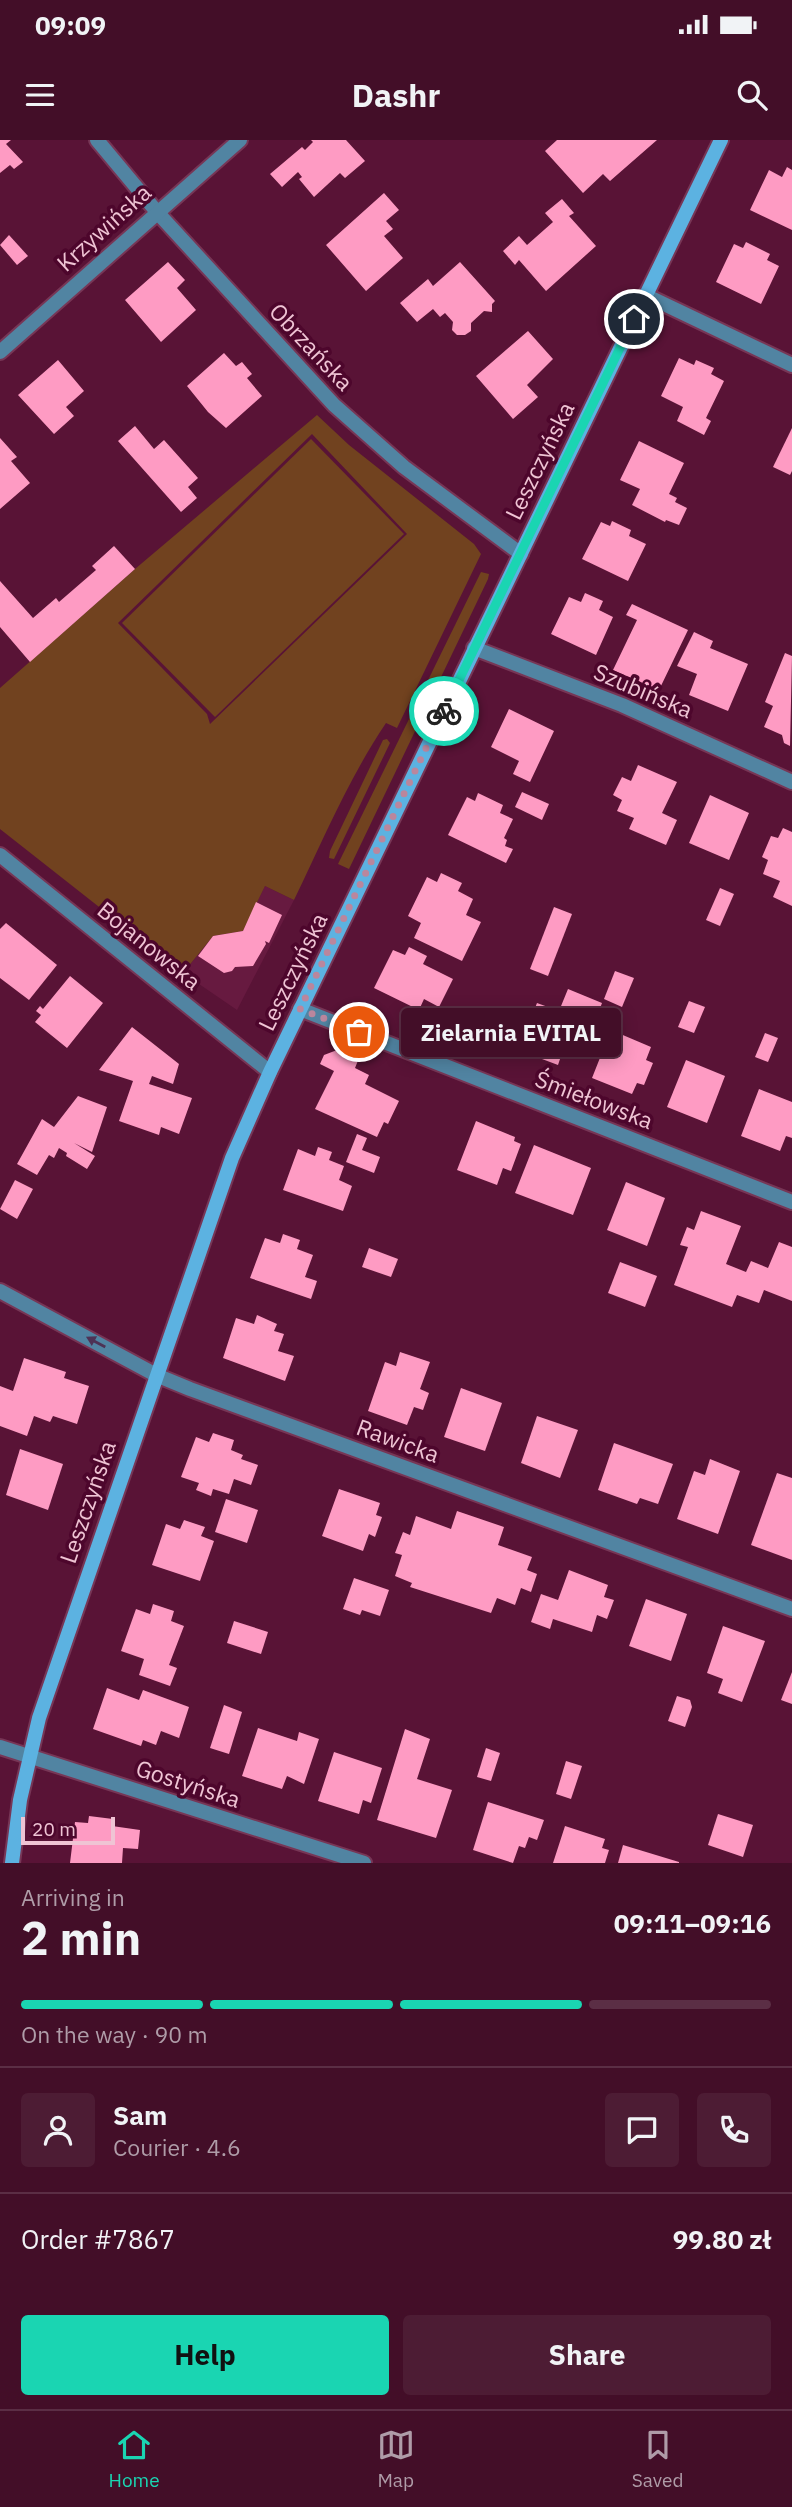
<!DOCTYPE html>
<meta charset="utf-8">
<style>
body{margin:0;font-family:"IBM Plex Sans",sans-serif;background:#4d1c34;color:#f1f3f6;height:100vh;display:flex;flex-direction:column;font-size:26px;white-space:nowrap}
*{box-sizing:border-box;margin:0}
p{font-size:23px;color:#af9ca8}
.icon{flex:none;width:38px;height:38px;fill:none;stroke:currentColor;stroke-width:2;stroke-linecap:round;stroke-linejoin:round}
.map{position:relative;height:1723px;overflow:hidden}
.drawer{display:flex;flex-direction:column;background:#430e28;flex:1}
.drawer>*{flex:none}
.scale{position:absolute;left:21px;bottom:18px;width:94px;box-sizing:border-box;padding-left:7px;border:4px solid #efc4d4;border-top:0;font-size:19px;line-height:24px;white-space:nowrap;color:#efc4d4;-webkit-text-stroke:5px #4d062c;paint-order:stroke}
.pin{position:absolute;display:grid;place-items:center;width:60px;height:60px;color:#fff;margin:-30px;border:4px solid #fff;border-radius:50%;box-shadow:0 2px 7px #0007}
.courier{position:absolute;display:grid;place-items:center;width:70px;height:70px;margin:-35px;border:5px solid #1ad5b2;border-radius:50%;background:#fff;color:#222;box-shadow:0 2px 9px #0007}
.bubble{position:absolute;height:49px;border-radius:7px;background:#430e28;box-shadow:0 4px 18px #0003,0 0 0 2px #5b2e45;font-size:23px;font-weight:700;line-height:49px;text-align:center}
.summary em{font-style:normal;font-weight:700}
.summary div{display:flex;flex-direction:column-reverse}
.summary{display:flex;align-items:center;justify-content:space-between;height:119px;padding:0 21px}
h1{font-size:46px;font-weight:700;line-height:52px}
.bar{display:grid;grid-template-columns:repeat(4,1fr);gap:10px 7px;align-content:center;height:84px;padding:0 21px}
.bar i{height:9px;border-radius:5px;background:#5b2e45}
.bar .selected{background:#1ad5b2}
.bar p{grid-column:span 4}
.line{display:flex;align-items:center;gap:18px;padding:0 21px;border-top:2px solid #5b2e45}
.line div{flex:1}
.round{display:grid;place-items:center;flex:none;width:74px;height:74px;border-radius:7px;background:#4d1c34}
.action{display:flex;gap:14px;margin-top:auto;padding:14px 21px}
.action a{flex:1;height:80px;border-radius:7px;background:#1ad5b2;color:#111;font-size:28px;font-weight:700;line-height:80px;text-align:center}
.action a+a{background:#4d1c34;color:#f1f3f6}
.status{display:flex;justify-content:space-between;align-items:center;height:49px;padding:0 35px;background:#430e28;direction:ltr}
.status svg{height:19px;fill:currentColor}
header{display:flex;justify-content:space-between;align-items:center;height:91px;padding:0 21px;background:#430e28;font-size:32px;font-weight:700}
.menu{display:flex;justify-content:space-around;align-items:center;height:98px;border-top:2px solid #5b2e45;background:#430e28;font-size:19px;color:#af9ca8}
.menu a{display:grid;justify-items:center;gap:4px}
.menu .selected{color:#1ad5b2}
.map>svg:first-child{display:block}
.built{fill:#671a40}
.green{fill:#71421f;fill-rule:evenodd}
.building{fill:#fe9bc3}
.lines{fill:none;stroke-linecap:round;stroke-linejoin:round}
.street-casing{stroke:#773656;stroke-width:18}
.secondary-casing{stroke:#773656;stroke-width:18}
.street{stroke:#5184a2;stroke-width:14}
.secondary{stroke:#5cb2e1;stroke-width:14}
.oneway{fill:#4e3255}
.done{stroke:#ba869d;stroke-width:7;stroke-dasharray:0 12.6}
.route{stroke:#1ad5b2;stroke-width:9}
.labels{text-anchor:middle;stroke-width:7;stroke-linejoin:round;paint-order:stroke}
.street-label{font-size:23px;fill:#efc4d4;stroke:#4d062c}
</style>
<div class="status"><b>09:09</b><svg viewBox="0 0 49 12"><path d="M0 12V9h3v3zM5 12V6h3v6zM10 12V3h3v9zM15 12V0h3v12zM26 1h20v11H26zM47 4h2v5h-2z"/></svg></div>
<header><svg class="icon" aria-label="menu" viewBox="0 0 24 24"><path d="M4 6h16M4 12h16M4 18h16"/></svg>Dashr<svg class="icon" aria-label="search" viewBox="0 0 24 24"><circle cx="10" cy="10" r="6"/><path d="M15 15l6 6"/></svg></header>
<div class="map">
<svg width="792" height="1723" viewBox="0 0 792 1723">
<rect width="100%" height="100%" fill="#591336"/>
<!-- built -->
<path class="built" d="M265 746 294 760 237 870 183 833 213 796 243 790Z"/>
<!-- green -->
<g class="green">
<path d="M317 275 349 305 474 404 481 414 397 588 386 583C349 638 323 700 294 760L265 746 243 791 213 796 183 833 0 689V548L135 429ZM312 294 407 394 210 584 207 574 118 483Z"/>
<path d="M311 299 404 394 215 577 122 483Z"/>
<path d="M481 432 489 434 488 439 349 729 338 724Z"/>
<path d="M387 599 390 603 334 719 329 718 330 711 383 600Z"/>
</g>
<!-- building -->
<g class="building">
<path d="M0 0H11L6 4 23 22 14 29 10 25 0 33Z"/>
<path d="M311 0H346L365 21 345 38 340 33 314 57 299 39 302 37 298 32 282 47 270 34 302 7 305 10 313 2Z"/>
<path d="M557 0H657L610 41 603 34 583 53 545 11Z"/>
<path d="M787 27 792 30V90L750 70 769 30 782 37Z"/>
<path d="M384 53 399 70 386 81 393 89 384 96 403 118 366 151 326 105Z"/>
<path d="M562 59 574 73 569 76 596 106 546 151 519 120 515 125 503 111 519 96 527 105 553 82 545 73Z"/>
<path d="M9 95 28 116 17 125 0 105Z"/>
<path d="M746 102 770 114 767 120 779 126 761 164 716 142 734 104 743 108Z"/>
<path d="M168 122 185 140 177 148 196 170 161 202 125 160Z"/>
<path d="M460 122 495 161 492 164V172L484 171 471 183V191L465 195H457L452 190 453 182 445 173 440 177 433 169 417 182 400 163 428 139 433 146Z"/>
<path d="M528 191 553 219 527 245 538 257 513 279 476 236Z"/>
<path d="M224 213 236 226 242 222 252 234 247 238 262 256 226 288 208 272 187 246Z"/>
<path d="M679 218 694 225 696 220 714 228 711 234 724 241 706 278 711 281 704 295 677 281 683 267 661 256Z"/>
<path d="M58 220 84 251 66 267 74 276 54 294 18 255Z"/>
<path d="M135 286 154 309 164 300 198 338 188 347 197 358 181 372 118 301Z"/>
<path d="M792 288V331L790 335 773 327Z"/>
<path d="M0 298 17 317 11 321 30 343 0 369Z"/>
<path d="M639 301 684 323 669 354 677 358 675 362 687 368 679 385 666 380 665 382 632 365 640 349 620 340Z"/>
<path d="M612 381 631 390 629 396 646 404 628 441 582 419 601 382 610 386Z"/>
<path d="M114 406 135 429 30 522 0 487V441L33 478 56 458 59 462 96 430 92 426Z"/>
<path d="M585 453 603 461 599 470 613 477 596 515 551 494 569 457 581 462Z"/>
<path d="M632 464 688 490 659 550 613 530 637 480 626 475Z"/>
<path d="M694 492 713 501 710 508 748 524 728 571 689 555 697 534 677 526Z"/>
<path d="M785 513 792 516 790 606 784 603 782 595 764 587 773 566 765 562Z"/>
<path d="M509 569 554 591 530 642 513 634 519 621 491 607Z"/>
<path d="M638 625 677 642 662 673 677 680 666 705 629 689 634 678 617 671 622 660 613 655 622 637 631 641Z"/>
<path d="M522 652 549 664 542 680 515 667Z"/>
<path d="M478 653 503 665 500 673 513 679 504 698 507 700 505 706 513 709 506 723 448 695 467 657 475 661Z"/>
<path d="M710 655 749 673 729 720 689 703Z"/>
<path d="M783 688 792 692V766L773 757 780 741 763 734 768 720 762 717 771 696 778 698Z"/>
<path d="M441 733 462 743 458 751 473 759 466 775 481 782 462 821 414 798 421 783 408 776 427 737 437 742Z"/>
<path d="M720 748 734 754 720 786 706 780Z"/>
<path d="M256 762 282 775 269 803 265 801 266 804 253 826 235 827 232 831 224 833 198 816 213 796 243 791Z"/>
<path d="M554 767 572 774 548 836 530 829Z"/>
<path d="M6 783 57 825 29 860 0 838V789Z"/>
<path d="M409 807 427 816 423 824 453 839 439 867 424 859 419 870 374 848 393 810 405 815Z"/>
<path d="M615 831 634 838 622 867 604 859Z"/>
<path d="M70 836 103 863 67 908 35 882 41 875 36 871 40 866 43 869Z"/>
<path d="M568 849 602 863 590 895 580 891 569 915 562 913 558 925 518 910 537 863 559 871Z"/>
<path d="M689 861 705 867 694 893 678 887Z"/>
<path d="M132 887 179 924 173 944 152 936 149 944 192 958 179 994 161 987 159 995 119 981 133 941 99 930Z"/>
<path d="M611 890 651 907 646 920 653 923 644 945 637 943 632 954 592 938Z"/>
<path d="M765 893 778 898 768 922 755 917Z"/>
<path d="M345 907 361 913 355 928 369 935 365 944 399 961 388 984 384 982 377 997 315 969 334 931 320 924 324 915Z"/>
<path d="M686 920 725 936 707 983 667 967Z"/>
<path d="M759 949 792 962V998L786 996 780 1011 741 996Z"/>
<path d="M78 956 107 967 92 1012 74 1003 95 1016 87 1029 66 1016 67 1013 59 1008 54 1018 49 1015 37 1035 17 1024 42 979 54 987Z"/>
<path d="M476 981 515 997 514 1001 521 1004 511 1031 503 1028 497 1045 457 1030Z"/>
<path d="M357 994 367 998 362 1010 380 1017 374 1033 346 1022Z"/>
<path d="M534 1005 591 1028 573 1075 515 1053Z"/>
<path d="M318 1007 332 1012 329 1020 344 1026 339 1040 352 1046 343 1071 283 1050 298 1009 315 1016Z"/>
<path d="M15 1040 33 1049 17 1079 0 1069Z"/>
<path d="M626 1042 665 1058 647 1106 607 1090Z"/>
<path d="M701 1071 741 1086 726 1124 746 1132 751 1121 768 1128 779 1102 792 1107V1161L764 1150 759 1163 737 1155 732 1167 674 1145 688 1107 680 1105 687 1087 694 1090Z"/>
<path d="M283 1094 300 1100 297 1109 313 1115 305 1137 317 1141 311 1159 250 1138 265 1098 280 1103Z"/>
<path d="M369 1108 398 1119 391 1137 362 1127Z"/>
<path d="M620 1122 657 1136 645 1167 608 1153Z"/>
<path d="M257 1175 277 1184 274 1191 284 1194 278 1211 294 1216 285 1241 223 1218 236 1178 254 1184Z"/>
<path d="M400 1212 430 1222 420 1249 429 1253 423 1270 414 1267 407 1285 368 1271 385 1222 396 1226Z"/>
<path d="M24 1218 66 1232 64 1238 89 1246 77 1284 53 1276 50 1282 34 1276 27 1296 0 1286V1246L13 1251Z"/>
<path d="M461 1248 502 1263 485 1311 444 1297Z"/>
<path d="M537 1276 578 1290 560 1338 521 1323Z"/>
<path d="M213 1293 234 1300 231 1310 243 1315 241 1319 258 1325 251 1345 234 1339 229 1354 213 1349 211 1356 196 1350 199 1343 181 1337 196 1297 209 1302Z"/>
<path d="M614 1303 673 1324 658 1364 640 1358 637 1364 598 1350Z"/>
<path d="M20 1309 63 1324 48 1370 6 1355Z"/>
<path d="M710 1319 740 1331 718 1394 677 1379 694 1331 705 1335Z"/>
<path d="M777 1333 792 1338V1420L751 1405Z"/>
<path d="M339 1349 380 1363 376 1375 382 1377 375 1397 369 1394 363 1411 322 1396Z"/>
<path d="M226 1359 258 1370 247 1403 215 1392Z"/>
<path d="M457 1371 504 1387 498 1405 532 1417 527 1430 537 1434 531 1452 521 1448 515 1465 497 1458 491 1473 410 1447 412 1443 395 1436 402 1415 395 1413 403 1392 410 1395 416 1376 451 1389Z"/>
<path d="M184 1380 205 1387 201 1396 214 1401 200 1441 152 1425 166 1384 180 1389Z"/>
<path d="M569 1430 608 1445 604 1457 614 1460 607 1479 597 1475 592 1492 553 1479 550 1489 531 1482 541 1454 558 1460Z"/>
<path d="M354 1438 389 1450 380 1476 362 1470 360 1475 343 1469Z"/>
<path d="M646 1459 687 1474 671 1521 629 1506Z"/>
<path d="M153 1464 174 1471 171 1481 184 1486 169 1525 177 1528 170 1546 139 1535 144 1519 121 1511 136 1469 150 1474Z"/>
<path d="M234 1481 268 1492 261 1514 227 1503Z"/>
<path d="M723 1486 765 1501 742 1562 718 1553 723 1539 707 1533Z"/>
<path d="M792 1532V1564L781 1560Z"/>
<path d="M107 1548 139 1560 143 1550 189 1567 179 1598 161 1591 156 1605 143 1600 141 1606 93 1589Z"/>
<path d="M677 1556 690 1560 692 1567 685 1587 668 1581Z"/>
<path d="M224 1565 242 1572 229 1614 210 1608Z"/>
<path d="M258 1588 297 1601 299 1592 319 1599 304 1644 287 1636 282 1649 242 1636Z"/>
<path d="M405 1589 430 1599 417 1639 452 1650 436 1698 377 1680Z"/>
<path d="M486 1608 500 1613 491 1641 477 1637Z"/>
<path d="M334 1612 382 1628 371 1663 363 1660 359 1674 318 1661Z"/>
<path d="M566 1621 582 1626 571 1659 556 1654Z"/>
<path d="M488 1662 544 1680 537 1700 529 1697 525 1708 519 1706 513 1723 473 1710Z"/>
<path d="M718 1674 753 1685 743 1717 708 1705Z"/>
<path d="M89 1676 113 1679 112 1686 140 1690 138 1709 123 1708 122 1723H70L75 1682 88 1683Z"/>
<path d="M565 1686 605 1699 602 1708 609 1710 605 1723H553Z"/>
<path d="M623 1705 679 1722V1723H618Z"/>
</g>
<g class="lines">
<defs>
<g id="street">
<path d="M97 0 157 72 334 265 404 327 521 414"/>
<path d="M645 155 792 225"/>
<path d="M0 212 240 0"/>
<path d="M474 508 622 565 792 642"/>
<path d="M0 715 270 932"/>
<path d="M300 869 792 1062"/>
<path d="M0 1151 156 1235 190 1249 792 1469"/>
<path d="M0 1607 364 1723"/>
</g>
<path id="secondary" d="M12 1723 20 1660 39 1578 232 1018 270 932 721 0"/>
</defs>
<!-- street casing -->
<use href="#street" class="street-casing"/>
<!-- secondary casing -->
<use href="#secondary" class="secondary-casing"/>
<!-- street -->
<use href="#street" class="street"/>
<!-- secondary -->
<use href="#secondary" class="secondary"/>
</g>
<!-- one-way arrows -->
<defs><path id="oneway-solid" d="M-6-.8H1V-3.2L6.5 0L1 3.2V.8H-6Z" transform="scale(1.75)"/></defs>
<use class="oneway" href="#oneway-solid" transform="translate(96 1202) rotate(-152)"/>
<g class="lines">
<!-- done -->
<path class="done" d="M359 892 300 869 444 571"/>
<!-- route -->
<path class="route" d="M444 571 634 179"/>
</g>
<g class="labels">
<!-- street labels -->
<g class="street-label">
<text transform="translate(104 88) rotate(-42)" y="8">Krzywińska</text>
<text transform="translate(311 207) rotate(47)" y="8">Obrzańska</text>
<text transform="translate(540 321) rotate(-64)" y="8">Leszczyńska</text>
<text transform="translate(643 551) rotate(23)" y="8">Szubińska</text>
<text transform="translate(149 806) rotate(39)" y="8">Bojanowska</text>
<text transform="translate(293 832) rotate(-64)" y="8">Leszczyńska</text>
<text transform="translate(594 960) rotate(21)" y="8">Śmiełowska</text>
<text transform="translate(398 1301) rotate(20)" y="8">Rawicka</text>
<text transform="translate(88 1362) rotate(-71)" y="8">Leszczyńska</text>
<text transform="translate(188 1644) rotate(18)" y="8">Gostyńska</text>
</g>
</g>
</svg>
<div class="scale">20 m</div>
<div class="pin" style="left:359px;top:892px;background:#ea580c"><svg class="icon" aria-label="bag" viewBox="0 0 24 24"><path d="M5 8h14l-1 12H6zM9 8a3 3 0 0 1 6 0"/></svg></div>
<div class="pin" style="left:634px;top:179px;background:#1f2937"><svg class="icon" aria-label="home" viewBox="0 0 24 24"><path d="M3 11l9-7 9 7M6 9v11h12V9"/></svg></div>
<div class="courier" style="left:444px;top:571px"><svg class="icon" aria-label="bike" viewBox="0 0 24 24"><circle cx="6" cy="16" r="4"/><circle cx="18" cy="16" r="4"/><path d="M6 16l4-8h5l3 8M10 8l3 8H6M13 5h3"/></svg></div>
<div class="bubble" style="left:401px;top:868px;width:220px">Zielarnia EVITAL</div>
</div>
<section class="drawer">
<div class="summary"><div><h1>2 min</h1><p>Arriving in</p></div><em>09:11–09:16</em></div>
<div class="bar"><i class="selected"></i><i class="selected"></i><i class="selected"></i><i></i><p>On the way · 90 m</p></div>
<div class="line" style="height:126px"><a class="round"><svg class="icon" aria-label="person" viewBox="0 0 24 24"><circle cx="12" cy="8" r="4"/><path d="M4 21q1-7 8-7t8 7"/></svg></a><div><b>Sam</b><p>Courier · 4.6</p></div><a class="round"><svg class="icon" aria-label="chat" viewBox="0 0 24 24"><path d="M4 5h16v11H9l-5 4z"/></svg></a><a class="round"><svg class="icon" aria-label="phone" viewBox="0 0 24 24"><path d="M5 4h4l2 5-3 2q2 4 5 5l2-3 5 2v4C11 20 4 13 5 4z"/></svg></a></div>
<div class="line" style="height:91px"><div>Order #7867</div><b>99.80 zł</b></div>
<div class="action"><a>Help</a><a>Share</a></div>
</section>
<nav class="menu">
<a class="selected"><svg class="icon" aria-label="home" viewBox="0 0 24 24"><path d="M3 11l9-7 9 7M6 9v11h12V9"/></svg>Home</a>
<a><svg class="icon" aria-label="map" viewBox="0 0 24 24"><path d="M3 6l6-2 6 2 6-2v14l-6 2-6-2-6 2zM9 4v14M15 6v14"/></svg>Map</a>
<a><svg class="icon" aria-label="saved" viewBox="0 0 24 24"><path d="M7 4h10v16l-5-4-5 4z"/></svg>Saved</a>
</nav>
